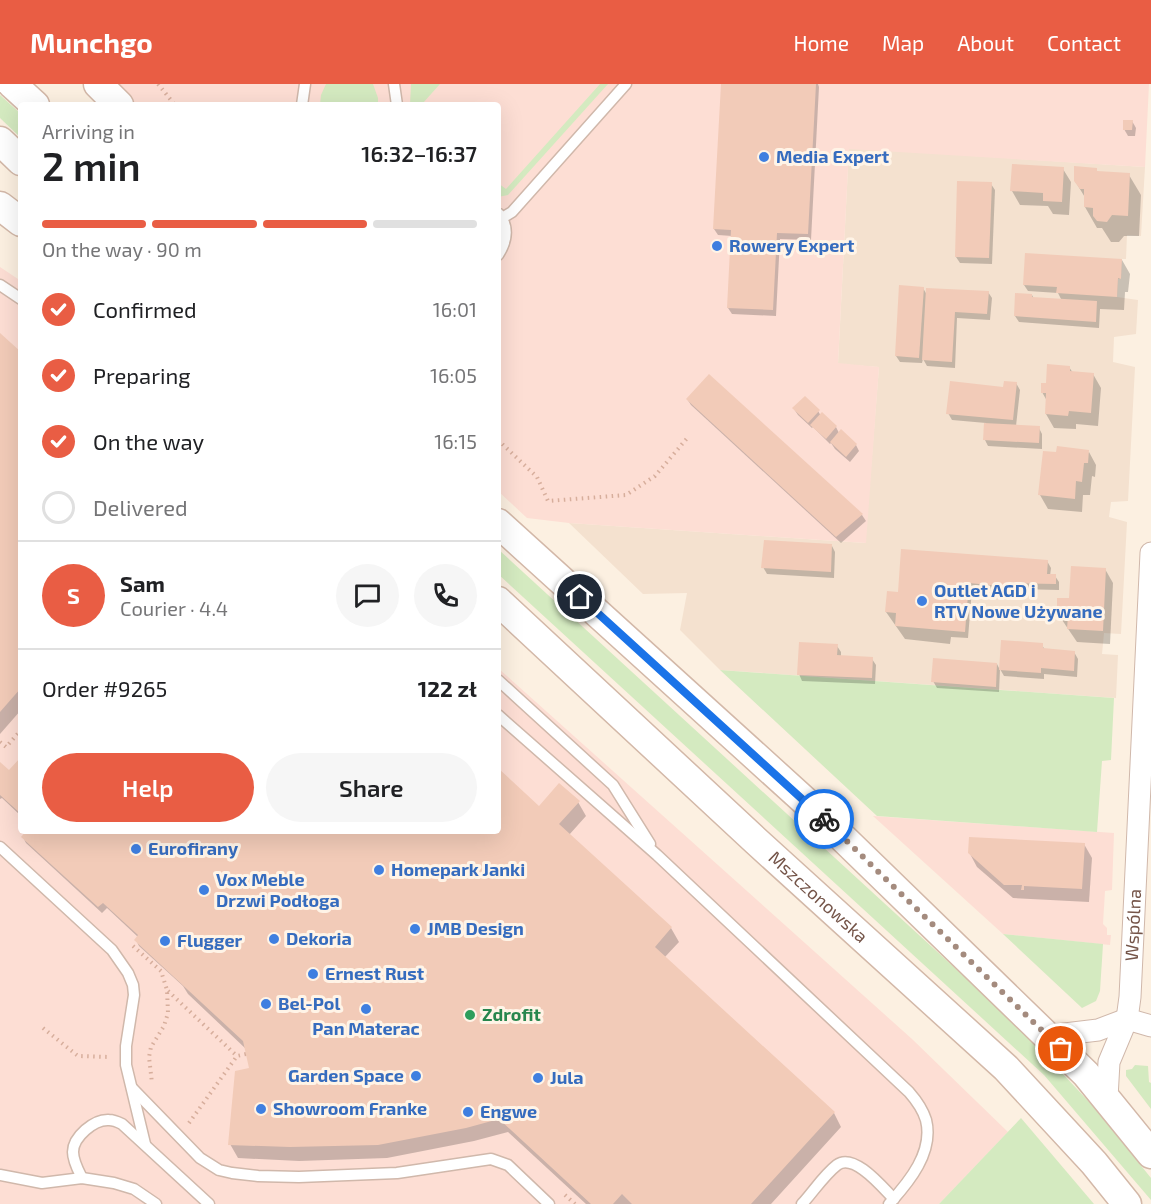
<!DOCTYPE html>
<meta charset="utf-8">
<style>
body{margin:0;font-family:"Exo 2",sans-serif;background:#f6f6f6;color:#202124;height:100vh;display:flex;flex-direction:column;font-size:22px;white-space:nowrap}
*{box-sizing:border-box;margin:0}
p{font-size:20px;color:#757577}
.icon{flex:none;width:33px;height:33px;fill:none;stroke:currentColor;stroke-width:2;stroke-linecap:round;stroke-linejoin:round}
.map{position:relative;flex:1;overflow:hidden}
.side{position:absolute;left:18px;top:18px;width:483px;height:732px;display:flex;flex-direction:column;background:#fff;border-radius:6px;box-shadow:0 6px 24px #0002}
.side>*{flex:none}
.pin{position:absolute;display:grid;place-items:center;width:51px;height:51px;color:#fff;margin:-26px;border:3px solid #fff;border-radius:50%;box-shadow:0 2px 6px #0007}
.courier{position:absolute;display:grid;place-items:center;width:60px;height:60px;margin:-30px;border:4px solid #1a73e8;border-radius:50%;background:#fff;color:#222;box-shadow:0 2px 8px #0007}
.headline em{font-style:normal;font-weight:600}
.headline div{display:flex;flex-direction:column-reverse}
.headline{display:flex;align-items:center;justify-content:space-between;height:102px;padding:0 24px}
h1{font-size:39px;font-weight:600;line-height:45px}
.bar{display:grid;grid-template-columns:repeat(4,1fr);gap:9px 6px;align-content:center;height:72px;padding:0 24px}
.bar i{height:8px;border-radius:4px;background:#e0e0e0}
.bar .selected{background:#e95d44}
.bar p{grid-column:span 4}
.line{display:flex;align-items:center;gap:15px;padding:0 24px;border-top:2px solid #e0e0e0}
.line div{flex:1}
.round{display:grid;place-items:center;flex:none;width:63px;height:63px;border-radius:32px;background:#f6f6f6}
ol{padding:0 24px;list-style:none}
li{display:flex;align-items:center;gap:18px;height:66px}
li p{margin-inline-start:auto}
li .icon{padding:6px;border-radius:50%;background:#e95d44;color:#fff;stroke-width:4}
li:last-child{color:#757577}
li i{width:33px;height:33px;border:3px solid #e0e0e0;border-radius:50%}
.action{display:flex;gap:12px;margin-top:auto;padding:12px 24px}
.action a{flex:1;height:69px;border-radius:36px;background:#e95d44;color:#fff;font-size:24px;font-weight:600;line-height:69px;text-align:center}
.action a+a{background:#f6f6f6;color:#202124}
header{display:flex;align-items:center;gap:36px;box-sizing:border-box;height:84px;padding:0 30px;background:#e95d44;color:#fff}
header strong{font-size:28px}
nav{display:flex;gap:33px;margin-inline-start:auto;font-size:21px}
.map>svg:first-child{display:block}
.residential{fill:#f4e1cf}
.commercial{fill:#fdded4}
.green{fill:#d4eac0}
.shadow{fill:#0003}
.building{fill:#f2cbb8}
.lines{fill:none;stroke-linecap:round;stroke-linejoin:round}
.service-casing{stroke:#d0b8ab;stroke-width:13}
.minor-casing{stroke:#d0b8ab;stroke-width:23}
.secondary-casing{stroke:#d3b8a8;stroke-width:31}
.path{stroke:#d7ae9c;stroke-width:4;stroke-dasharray:1.5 4.5;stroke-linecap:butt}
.service{stroke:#fff;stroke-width:10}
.minor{stroke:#fff;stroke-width:21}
.secondary{stroke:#fff;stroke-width:28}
.done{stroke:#a48b7e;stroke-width:6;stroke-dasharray:0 10.8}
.route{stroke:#1a73e8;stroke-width:8}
.shop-dot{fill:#3f7fe0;stroke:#fff4e7;stroke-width:2}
.leisure-dot{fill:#2e9e5b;stroke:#fff4e7;stroke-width:2}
.labels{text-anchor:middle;stroke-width:6;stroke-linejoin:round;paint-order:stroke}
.shop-label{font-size:18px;font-weight:bold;fill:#366cbe;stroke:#fff4e7;text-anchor:start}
.street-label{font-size:18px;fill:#745448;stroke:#fff4e7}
.leisure-label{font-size:18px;font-weight:bold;fill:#27864d;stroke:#fff4e7;text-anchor:start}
</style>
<header>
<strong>Munchgo</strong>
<nav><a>Home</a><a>Map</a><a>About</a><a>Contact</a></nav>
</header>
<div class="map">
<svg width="1151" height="1120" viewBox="0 0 1151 1120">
<rect width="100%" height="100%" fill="#fcf0e1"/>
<!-- residential -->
<path class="residential" d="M849 64 1145 83 1141 152 1127 151 1126 175H1122L1121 195H1118L1117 213 1138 216 1136 250 1114 253 1113 278 1135 283 1128 417 1111 418 1109 433 1127 438 1121 550 1104 549 1102 570 1118 571 1116 614 720 586 680 546 687 509 643 510 569 439 865 459 879 283 838 280Z"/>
<!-- commercial -->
<g class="commercial">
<path d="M111 0H1149L1145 83 849 65 838 279 879 283 866 459 569 439 527 434 498 407V21H129Z"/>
<path d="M0 183 21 197V747H498V584L912 955 1008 1048 939 1120H0Z"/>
<path d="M873 732 1114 749 1112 806 1105 807 1103 840 1107 844V851H1111L1110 861 1003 850Z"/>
</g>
<!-- green -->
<g class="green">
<path d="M326 0H373L378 14V21H320L321 11Z"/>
<path d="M411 0H440L423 19 425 21H410Z"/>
<path d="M600 0H608L508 111 498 113V99L506 105Z"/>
<path d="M0 11 21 30V54L0 34Z"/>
<path d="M498 465 1016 940 1092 1021 1151 1094V1116L1044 991 498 490Z"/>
<path d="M720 586 1114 614 1111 676 1102 677 1097 748 877 732Z"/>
<path d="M1003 850 1103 860 1100 907 1096 917 1082 924Z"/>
<path d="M1135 981 1148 982 1149 998 1151 999V1025L1126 992V986L1132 985Z"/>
<path d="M1021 1034 1094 1120H939Z"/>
</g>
<!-- shadow -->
<g class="shadow">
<path d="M722 0H818L819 3 811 156 780 155 776 232 732 230 728 224 732 152 718 151 714 145Z"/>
<path d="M1132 37 1136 44 1135 52H1128L1124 45Z"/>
<path d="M1063 85 1071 98 1069 131 1053 130 1048 122 1020 121 1012 107Z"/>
<path d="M1096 85 1098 89 1129 91 1141 111 1139 152H1124L1119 158H1111L1102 144H1097L1085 123 1086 115 1075 97Z"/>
<path d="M991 100 995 106 992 180 960 179 956 173Z"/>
<path d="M1122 176 1130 190 1128 208H1125L1124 226 1100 225 1099 244 1019 238 1015 232 1032 211 1034 215 1062 217 1058 209 1028 207 1024 201Z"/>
<path d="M923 204 927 211 988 208 992 214 990 236 957 234 955 284 927 282 923 275 922 279 900 278 896 272Z"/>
<path d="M0 251 21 270V626L0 650Z"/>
<path d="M1069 283 1073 289 1093 290 1101 304 1098 342 1076 340V345L1054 344 1046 330 1047 317 1042 308 1048 301Z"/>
<path d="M709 292 862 431 866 437 841 459 691 321 687 315Z"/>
<path d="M1016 299 1020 306 1016 342 1039 344 1042 350V365L988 362 985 356 986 339 952 336 948 329Z"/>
<path d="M794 325 818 327 821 332 822 330 836 343 839 349 856 361 859 367 850 378 835 365 831 359 830 360 813 343 812 344 798 331Z"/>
<path d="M1089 368 1096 381 1095 393 1092 392 1090 411H1083L1082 428 1048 425 1040 411Z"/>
<path d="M832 462 835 468 834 494 767 490 763 483Z"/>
<path d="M1047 477 1051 484 1050 492H1055L1059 498V506L1012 505V509L972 505 968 554 951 553 950 560 905 555 886 528 899 509Z"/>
<path d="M1105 485 1113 499 1110 560 1077 558 1058 530Z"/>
<path d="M1002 558 1042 561 1045 566 1074 568 1078 575 1077 593 1044 590V595L1004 592 1000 585 999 608 937 604 933 597 997 580 1000 586Z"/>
<path d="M837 562 841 568V573L872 575 876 581 875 600 802 597 799 590Z"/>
<path d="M21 676V732L2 714 0 715V680L10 688Z"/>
<path d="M498 686 539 724 578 718 586 732 569 751 671 844 679 858 664 874 834 1029 841 1043 771 1120H586L508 1048 474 1057 387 1074 299 1077 238 1074 230 1060 251 985 246 965 188 910 183 902 139 862 136 856 138 853 107 824 102 829 26 759 23 753 28 747H498Z"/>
<path d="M1084 760 1092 774 1089 818 1013 814 977 783 969 768Z"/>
</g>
<!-- building -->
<g class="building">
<path d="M721 0H816L808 150 777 149 773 226 727 224 731 146 713 145Z"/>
<path d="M1123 36H1133L1132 46H1123Z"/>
<path d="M1012 80 1064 83 1062 118 1043 117V109L1010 107Z"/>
<path d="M1074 82 1097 84V87L1130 89 1128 132 1112 131 1107 138 1097 137 1093 132V124L1084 123V105H1080L1074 97Z"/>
<path d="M957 97 992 98 989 174 955 173Z"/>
<path d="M1025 169 1122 175 1121 195 1118 194 1117 213 1056 209 1057 203 1023 201Z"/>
<path d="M899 201 924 203 919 274 895 272Z"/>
<path d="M926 204 989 207 987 230 955 228 952 278 922 276Z"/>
<path d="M1015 209 1032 210V213L1097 217 1096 238 1014 232Z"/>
<path d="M0 249 21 268V604L0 628Z"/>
<path d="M1047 280 1070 282V287L1094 289 1091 329 1069 327 1068 332 1045 330 1046 309H1041V299H1046Z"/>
<path d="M709 290 863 430 836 453 686 315Z"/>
<path d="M950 297 1003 303 1004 297 1017 298 1013 336 946 330Z"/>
<path d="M805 312 820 326 808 339 792 324Z"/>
<path d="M822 328 837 342 826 355 810 341Z"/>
<path d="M984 339 1040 342 1039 359 983 356Z"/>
<path d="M841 345 857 360 846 373 830 358Z"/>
<path d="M1057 362 1089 366 1088 379H1084L1082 398 1076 397 1075 415 1038 411 1043 367 1056 368Z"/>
<path d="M764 456 832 460 831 488 761 484Z"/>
<path d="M901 465 1048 476 1047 490H1056V500L1009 499V503L969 499 965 548 895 542 896 529 885 528 887 507 898 508Z"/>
<path d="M1071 482 1106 484 1103 547 1067 545 1068 531 1057 530V514H1069Z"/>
<path d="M1001 556 1043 559V564L1075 567 1074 587 1041 584V589L999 586Z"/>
<path d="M799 558 838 560 837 571 873 573 872 594 797 591Z"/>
<path d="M933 574 997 579 996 603 931 598Z"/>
<path d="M21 673V730L0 711V678L9 686Z"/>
<path d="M498 684 539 722 559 699 580 717 559 740 672 843 655 863 835 1028 751 1120H632L622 1110 613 1120H591L499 1035 466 1044 378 1061 290 1063 228 1061 235 987 249 984 243 957 134 856 138 851 103 819 98 823 21 753 26 747H498Z"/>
<path d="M969 753 1085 759 1082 805 1024 802V806H1021L1022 801H1004L968 769Z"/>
</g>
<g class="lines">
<defs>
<g id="service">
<path d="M394 0 397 21"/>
<path d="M302 21 305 0"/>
<path d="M502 134 512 128 626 0"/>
<path d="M498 171C507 157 509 143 499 130"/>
<path d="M0 201 21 215"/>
<path d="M498 596 613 701 650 760"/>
<path d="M498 631 657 771 909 1008C916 1016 923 1026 926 1036 934 1068 909 1098 889 1120"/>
<path d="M0 763 112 866 128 889 133 901 134 911 126 962V981L145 1060"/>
<path d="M132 1004 200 1074 219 1086 232 1089 258 1092 299 1093 397 1089 491 1075 508 1081 549 1120"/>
<path d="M0 1091 42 1099 82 1094 114 1099 134 1105 156 1120"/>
<path d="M82 1094C78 1086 73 1077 73 1068 73 1053 94 1035 109 1036 113 1036 118 1038 122 1040L209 1120"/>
<path d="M802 1120C813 1108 824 1091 837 1081 854 1068 883 1104 894 1115"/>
</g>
<g id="minor">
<path d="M1048 952 1098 946 1127 935 1151 942"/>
<path id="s1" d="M1107 1014 1109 978 1127 935 1130 913 1151 469"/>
</g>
<g id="secondary">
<path d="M12 0 35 21"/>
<path d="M98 0 119 21"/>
<path d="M0 57 21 77"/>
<path d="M0 122 21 138"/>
<path d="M498 439 807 719 1086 990 1151 1070"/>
<path id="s2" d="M498 517 756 757 1006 984 1094 1079 1127 1120"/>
</g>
</defs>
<!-- service casing -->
<use href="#service" class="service-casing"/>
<!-- minor casing -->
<use href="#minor" class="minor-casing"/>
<!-- secondary casing -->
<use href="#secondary" class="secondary-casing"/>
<!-- path -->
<g class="path">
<path d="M158 0 175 21"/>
<path d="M498 356 537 393 548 417 626 411 655 392 689 352"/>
<path d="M0 658 6 663 21 646"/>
<path d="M133 862 161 887 167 906 168 929 164 942 151 963 149 973 152 999"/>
<path d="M168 907 237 972"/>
<path d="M43 944 78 972 110 973"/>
<path d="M189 1039 237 972 246 970"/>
<path d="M565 1111 575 1120"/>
</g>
<!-- service -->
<use href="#service" class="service"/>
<!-- minor -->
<use href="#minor" class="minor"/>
<!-- secondary -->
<use href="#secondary" class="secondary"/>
</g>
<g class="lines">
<!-- done -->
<path class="done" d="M824 735 1061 965"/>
<!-- route -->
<path class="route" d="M580 513 824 735"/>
</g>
<!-- markers -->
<g class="shop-dot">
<circle cx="764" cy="73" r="6"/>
<circle cx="717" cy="162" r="6"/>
<circle cx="922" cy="517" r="6"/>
<circle cx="136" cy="765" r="6"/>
<circle cx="379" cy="786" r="6"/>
<circle cx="204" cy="806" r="6"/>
<circle cx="415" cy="845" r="6"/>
<circle cx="274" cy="855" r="6"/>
<circle cx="165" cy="857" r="6"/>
<circle cx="313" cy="890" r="6"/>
<circle cx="266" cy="920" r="6"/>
<circle cx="366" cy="925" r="6"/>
<circle cx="416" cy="992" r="6"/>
<circle cx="538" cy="994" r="6"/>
<circle cx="261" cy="1025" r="6"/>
<circle cx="468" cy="1028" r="6"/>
</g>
<circle class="leisure-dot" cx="470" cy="931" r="6"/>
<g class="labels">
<!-- shop labels -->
<g class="shop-label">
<text x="776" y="79">Media Expert</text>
<text x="729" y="168">Rowery Expert</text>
<text x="934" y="513">Outlet AGD i<tspan x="934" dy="21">RTV Nowe Używane</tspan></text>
<text x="148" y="771">Eurofirany</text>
<text x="391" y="792">Homepark Janki</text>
<text x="216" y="802">Vox Meble<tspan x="216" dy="21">Drzwi Podłoga</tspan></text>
<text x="427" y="851">JMB Design</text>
<text x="286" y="861">Dekoria</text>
<text x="177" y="863">Flugger</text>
<text x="325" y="896">Ernest Rust</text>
<text x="278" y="926">Bel-Pol</text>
<text x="366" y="951" text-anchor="middle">Pan Materac</text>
<text x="404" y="998" text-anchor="end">Garden Space</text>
<text x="550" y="1000">Jula</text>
<text x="273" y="1031">Showroom Franke</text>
<text x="480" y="1034">Engwe</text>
</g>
<!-- street labels -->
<g class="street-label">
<text dy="6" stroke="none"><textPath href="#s2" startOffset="436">Mszczonowska</textPath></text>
<text dy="6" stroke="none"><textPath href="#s1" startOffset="177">Wspólna</textPath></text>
</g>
<!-- leisure labels -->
<g class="leisure-label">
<text x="482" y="937">Zdrofit</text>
</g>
</g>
</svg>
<div class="pin" style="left:1061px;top:965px;background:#ea580c"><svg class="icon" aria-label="bag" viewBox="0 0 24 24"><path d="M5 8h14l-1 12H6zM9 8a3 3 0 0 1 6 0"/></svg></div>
<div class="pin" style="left:580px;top:513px;background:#1f2937"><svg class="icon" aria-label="home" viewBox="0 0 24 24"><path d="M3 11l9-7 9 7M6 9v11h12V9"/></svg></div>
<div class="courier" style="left:824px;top:735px"><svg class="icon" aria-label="bike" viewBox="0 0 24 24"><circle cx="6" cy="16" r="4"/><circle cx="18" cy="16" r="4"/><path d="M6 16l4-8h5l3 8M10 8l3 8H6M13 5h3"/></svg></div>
<section class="side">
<div class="headline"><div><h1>2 min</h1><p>Arriving in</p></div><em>16:32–16:37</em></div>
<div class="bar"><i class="selected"></i><i class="selected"></i><i class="selected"></i><i></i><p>On the way · 90 m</p></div>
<ol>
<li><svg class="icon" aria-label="check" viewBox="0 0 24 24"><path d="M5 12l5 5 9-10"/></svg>Confirmed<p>16:01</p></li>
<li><svg class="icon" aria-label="check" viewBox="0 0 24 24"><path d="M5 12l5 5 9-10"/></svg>Preparing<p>16:05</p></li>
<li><svg class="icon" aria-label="check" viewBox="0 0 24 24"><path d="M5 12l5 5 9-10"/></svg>On the way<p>16:15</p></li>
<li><i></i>Delivered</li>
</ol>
<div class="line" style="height:108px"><b class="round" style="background:#e95d44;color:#fff">S</b><div><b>Sam</b><p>Courier · 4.4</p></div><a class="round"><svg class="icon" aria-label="chat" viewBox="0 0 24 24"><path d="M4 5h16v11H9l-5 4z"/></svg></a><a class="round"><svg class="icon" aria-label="phone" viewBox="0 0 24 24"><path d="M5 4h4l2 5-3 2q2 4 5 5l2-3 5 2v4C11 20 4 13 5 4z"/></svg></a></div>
<div class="line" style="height:78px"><div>Order #9265</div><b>122 zł</b></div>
<div class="action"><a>Help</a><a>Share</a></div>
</section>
</div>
